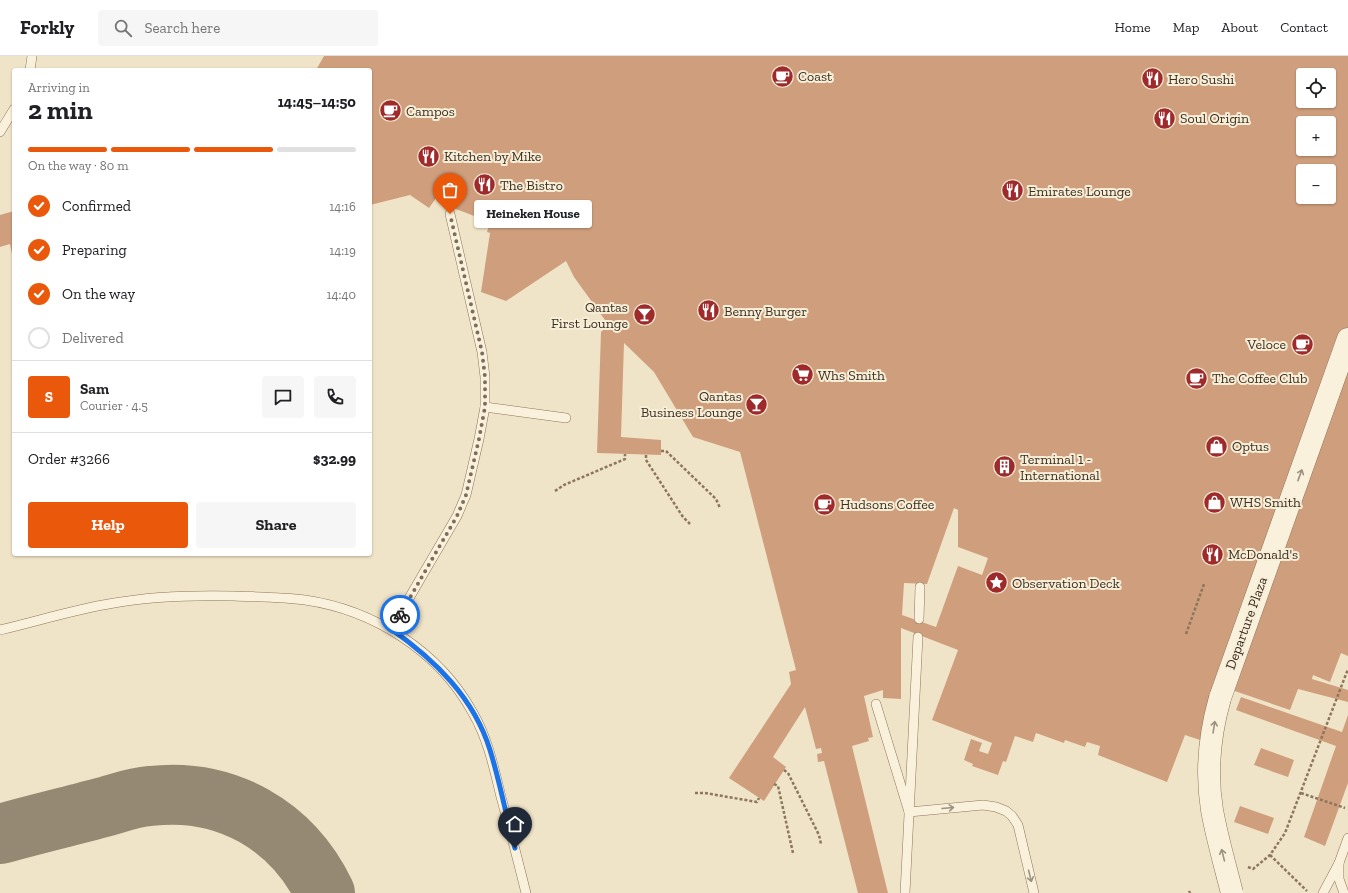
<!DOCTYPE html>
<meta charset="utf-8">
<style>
body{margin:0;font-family:"Zilla Slab",serif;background:#f6f6f6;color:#202124;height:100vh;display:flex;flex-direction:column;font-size:15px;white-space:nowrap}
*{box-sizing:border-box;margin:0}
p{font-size:13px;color:#757577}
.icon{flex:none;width:22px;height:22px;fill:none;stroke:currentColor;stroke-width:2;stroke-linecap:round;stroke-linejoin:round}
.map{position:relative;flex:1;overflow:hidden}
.details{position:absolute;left:12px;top:12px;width:360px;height:488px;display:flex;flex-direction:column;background:#fff;border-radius:4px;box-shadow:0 1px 3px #0004}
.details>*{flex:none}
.buttons{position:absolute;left:1296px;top:12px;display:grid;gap:8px}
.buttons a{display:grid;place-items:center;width:40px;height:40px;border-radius:4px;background:#fff;box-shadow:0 1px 3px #0004;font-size:20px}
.pin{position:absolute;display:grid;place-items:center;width:34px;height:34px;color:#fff;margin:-41px -17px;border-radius:50% 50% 50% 0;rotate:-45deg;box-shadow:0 0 4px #0007}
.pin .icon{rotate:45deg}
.courier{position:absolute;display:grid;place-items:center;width:40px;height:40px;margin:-20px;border:3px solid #1a73e8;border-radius:50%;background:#fff;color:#222;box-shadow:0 1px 5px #0007}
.bubble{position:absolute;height:28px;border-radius:4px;background:#fff;box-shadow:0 1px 3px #0004;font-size:13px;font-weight:700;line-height:28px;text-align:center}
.summary em{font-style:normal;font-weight:700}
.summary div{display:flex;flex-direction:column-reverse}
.summary{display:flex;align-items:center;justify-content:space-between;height:68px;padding:0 16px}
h1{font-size:26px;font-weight:700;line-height:30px}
.bar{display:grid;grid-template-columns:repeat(4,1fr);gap:6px 4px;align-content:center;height:48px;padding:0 16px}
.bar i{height:5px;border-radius:3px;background:#e0e0e0}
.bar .current{background:#ea580c}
.bar p{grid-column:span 4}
.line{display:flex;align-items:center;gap:10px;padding:0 16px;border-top:1px solid #e0e0e0}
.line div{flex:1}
.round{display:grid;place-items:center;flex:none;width:42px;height:42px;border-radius:4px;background:#f6f6f6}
ol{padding:0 16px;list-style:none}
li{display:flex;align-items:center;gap:12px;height:44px}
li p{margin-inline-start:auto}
li .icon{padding:4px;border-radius:50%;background:#ea580c;color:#fff;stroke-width:4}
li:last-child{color:#757577}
li i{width:22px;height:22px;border:2px solid #e0e0e0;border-radius:50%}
.cta{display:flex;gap:8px;margin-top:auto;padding:8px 16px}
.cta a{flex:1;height:46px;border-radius:4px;background:#ea580c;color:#fff;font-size:16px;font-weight:700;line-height:46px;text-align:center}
.cta a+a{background:#f6f6f6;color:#202124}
header{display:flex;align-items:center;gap:24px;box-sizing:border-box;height:56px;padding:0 20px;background:#fff;border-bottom:1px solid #e0e0e0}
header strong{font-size:19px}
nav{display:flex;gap:22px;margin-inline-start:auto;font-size:14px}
.search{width:280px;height:36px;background:#f6f6f6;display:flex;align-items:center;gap:10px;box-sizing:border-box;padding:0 14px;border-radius:4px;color:#757577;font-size:15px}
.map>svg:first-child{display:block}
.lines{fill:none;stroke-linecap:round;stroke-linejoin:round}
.taxiway{stroke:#968974;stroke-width:60}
.building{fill:#cf9f7d;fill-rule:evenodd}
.service-casing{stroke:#8d765c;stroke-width:10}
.tertiary-casing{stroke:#8d765c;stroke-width:23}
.path{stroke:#8d765c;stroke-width:2.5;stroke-dasharray:3 2;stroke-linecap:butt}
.service{stroke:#faf1dc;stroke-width:9}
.tertiary{stroke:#faf1dc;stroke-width:22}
.tertiary-bridge-casing{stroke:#8d765c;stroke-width:23;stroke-linecap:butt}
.tertiary-bridge{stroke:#faf1dc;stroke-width:22}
.oneway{stroke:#9c907e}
.done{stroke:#7c6e5b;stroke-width:4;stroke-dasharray:0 7.2}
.route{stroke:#1a73e8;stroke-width:5}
.labels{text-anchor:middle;stroke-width:4;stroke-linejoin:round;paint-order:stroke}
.poi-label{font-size:14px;fill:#3d2e20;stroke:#f7eed8;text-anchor:start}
.street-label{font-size:14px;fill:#3d2e20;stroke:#f7eed8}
</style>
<header>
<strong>Forkly</strong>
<div class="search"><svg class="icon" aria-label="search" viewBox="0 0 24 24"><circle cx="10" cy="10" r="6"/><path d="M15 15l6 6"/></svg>Search here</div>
<nav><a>Home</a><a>Map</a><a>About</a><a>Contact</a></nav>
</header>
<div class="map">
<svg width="1348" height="837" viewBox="0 0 1348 837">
<rect width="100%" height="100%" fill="#f0e4c8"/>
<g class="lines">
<!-- taxiway -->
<path class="taxiway" d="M0 778C33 769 66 761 100 752 116 748 133 741 150 740 226 731 292 769 325 837"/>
</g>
<!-- building -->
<g class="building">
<path d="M324 0H1348V600L1341 597 1330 626 1313 619 1312 623 1348 634V646L1298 633 1290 654 1220 630 1200 684 1185 679 1167 726 1098 699 1100 690 1087 686 1085 691 1065 684 1064 687 1036 677 1033 686 1015 680 1006 706 1003 705 998 719 972 710 973 708 964 704 971 683 982 687 979 695 988 698 992 687 932 664 958 594 901 572V643L883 642V634L864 640 873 681 868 682 869 685 852 690 888 837H858L824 705 818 706 817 698 822 697 821 692 816 693 805 651 773 701 786 711 764 745 729 722 791 628 789 616 796 614 740 396 693 381 654 316 624 287 621 381 661 384V399L597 397 601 276 605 272 601 266 605 264 574 221 566 205 506 245 481 236 490 177 487 176 490 166 448 150 449 146 436 142 429 152 410 139 370 149V14H316ZM1303 19H1329V45H1303ZM1303 67H1329V93H1303ZM1303 115H1329V141H1303ZM954 452 958 454V491L988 502 982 519 958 510 936 571 902 559 904 527 927 528Z"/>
<path d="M14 155V203H13L10 188 0 191V159Z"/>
<path d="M1241 641 1342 676 1348 659V727L1325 790 1304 781 1336 690 1236 654Z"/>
<path d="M1261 692 1294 704 1288 721 1254 709Z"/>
<path d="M1240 750 1274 762 1268 778 1234 766Z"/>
</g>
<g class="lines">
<defs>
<g id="service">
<path d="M30 14 32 0"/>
<path d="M0 76 14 53"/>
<path d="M485 351 566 362"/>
<path d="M919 563 920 531"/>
<path d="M391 573 457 460 466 439 479 383 485 351V321L482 296 450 158"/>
<path d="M0 574C38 565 76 553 114 547 154 540 194 539 234 540 258 541 282 541 305 544 374 554 439 595 473 657 488 683 494 712 501 741 510 773 518 805 526 837"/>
<path d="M876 648 909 756 983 749 996 751 1006 755 1012 760 1018 769 1034 837"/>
<path d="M905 837 918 581"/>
<path d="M1323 837 1339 807"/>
<path d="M1344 837 1339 823V807L1348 782"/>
</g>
<path id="tertiary" d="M1220 642 1348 283"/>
</defs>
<!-- service casing -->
<use href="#service" class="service-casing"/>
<!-- tertiary casing -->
<use href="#tertiary" class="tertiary-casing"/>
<!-- path -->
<g class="path">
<path d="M661 395H666L716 443 720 452"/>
<path d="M646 399V404L683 461 690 468"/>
<path d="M555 435 564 429 625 403V398"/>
<path d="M1186 578 1204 528"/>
<path d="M784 714 788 717 819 779 821 788"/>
<path d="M774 728 778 730 793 797"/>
<path d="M695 737H705L757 746 759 742"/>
<path d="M1301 737 1345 752"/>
<path d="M1270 799 1307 835"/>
<path d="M1248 811 1253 813 1270 799 1285 777 1348 613"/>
<path d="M1189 835 1190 837"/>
</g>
<!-- service -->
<use href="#service" class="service"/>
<!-- tertiary -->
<use href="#tertiary" class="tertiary"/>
<defs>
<path id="tertiary-bridge" d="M1220 642C1210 677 1206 717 1212 754 1217 782 1225 809 1232 837"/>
</defs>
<!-- tertiary-bridge casing -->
<use href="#tertiary-bridge" class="tertiary-bridge-casing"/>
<!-- tertiary-bridge -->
<use href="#tertiary-bridge" class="tertiary-bridge"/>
</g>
<!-- one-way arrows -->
<defs><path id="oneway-shaft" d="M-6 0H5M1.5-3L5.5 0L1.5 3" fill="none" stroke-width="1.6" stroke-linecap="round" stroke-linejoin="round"/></defs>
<g class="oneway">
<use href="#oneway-shaft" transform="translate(1300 419) rotate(-70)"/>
<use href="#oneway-shaft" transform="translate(1214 671) rotate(-81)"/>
<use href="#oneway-shaft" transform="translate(948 752) rotate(-5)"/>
<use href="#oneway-shaft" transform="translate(1223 799) rotate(-104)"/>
<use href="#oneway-shaft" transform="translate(1030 820) rotate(76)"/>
</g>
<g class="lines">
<!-- done -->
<path class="done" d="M400 559 457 460 466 439 479 383 485 351V321L482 296 450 158"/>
<!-- route -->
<path class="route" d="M400 559 391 573C435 604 474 642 490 694 500 726 506 760 515 792"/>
</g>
<!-- icons -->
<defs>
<symbol id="cafe-disc" viewBox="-11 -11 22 22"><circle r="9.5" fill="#9e2a2b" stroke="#f7eed8"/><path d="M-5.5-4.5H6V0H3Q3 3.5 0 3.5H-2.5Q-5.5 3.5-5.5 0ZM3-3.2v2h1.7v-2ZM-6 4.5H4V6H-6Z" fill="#fff"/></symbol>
<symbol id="restaurant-disc" viewBox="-11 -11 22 22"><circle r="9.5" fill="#9e2a2b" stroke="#f7eed8"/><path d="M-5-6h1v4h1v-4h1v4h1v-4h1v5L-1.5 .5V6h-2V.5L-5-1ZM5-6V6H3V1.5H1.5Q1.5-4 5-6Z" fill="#fff"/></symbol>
<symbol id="bar-disc" viewBox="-11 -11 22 22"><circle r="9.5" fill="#9e2a2b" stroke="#f7eed8"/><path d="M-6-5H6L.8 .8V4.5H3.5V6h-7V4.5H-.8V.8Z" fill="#fff"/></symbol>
<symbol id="supermarket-disc" viewBox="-11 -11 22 22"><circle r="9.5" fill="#9e2a2b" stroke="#f7eed8"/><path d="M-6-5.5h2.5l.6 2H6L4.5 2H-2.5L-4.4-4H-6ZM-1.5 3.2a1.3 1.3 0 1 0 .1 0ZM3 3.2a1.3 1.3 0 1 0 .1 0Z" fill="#fff"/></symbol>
<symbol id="shop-disc" viewBox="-11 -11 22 22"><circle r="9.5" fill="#9e2a2b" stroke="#f7eed8"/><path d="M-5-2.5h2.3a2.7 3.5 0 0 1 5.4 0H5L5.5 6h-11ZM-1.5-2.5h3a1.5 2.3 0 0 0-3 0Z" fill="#fff"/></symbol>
<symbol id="building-disc" viewBox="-11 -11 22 22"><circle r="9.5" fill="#9e2a2b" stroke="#f7eed8"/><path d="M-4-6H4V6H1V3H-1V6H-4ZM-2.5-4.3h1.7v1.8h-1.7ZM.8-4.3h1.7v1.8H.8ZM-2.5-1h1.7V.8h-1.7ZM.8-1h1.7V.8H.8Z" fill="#fff"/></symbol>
<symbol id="sight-disc" viewBox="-11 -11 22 22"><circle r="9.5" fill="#9e2a2b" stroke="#f7eed8"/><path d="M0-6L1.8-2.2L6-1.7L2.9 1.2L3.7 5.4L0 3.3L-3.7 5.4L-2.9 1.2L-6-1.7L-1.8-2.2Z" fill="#fff"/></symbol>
</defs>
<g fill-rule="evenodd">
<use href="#cafe-disc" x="770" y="8" width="25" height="25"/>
<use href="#restaurant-disc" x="1140" y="10" width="25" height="25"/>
<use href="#cafe-disc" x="378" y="42" width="25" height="25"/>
<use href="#restaurant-disc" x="1152" y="50" width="25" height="25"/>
<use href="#restaurant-disc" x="416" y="88" width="25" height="25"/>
<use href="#restaurant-disc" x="472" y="116" width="25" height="25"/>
<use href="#restaurant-disc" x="1000" y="122" width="25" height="25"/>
<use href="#restaurant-disc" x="696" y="242" width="25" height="25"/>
<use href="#bar-disc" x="632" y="246" width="25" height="25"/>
<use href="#cafe-disc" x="1290" y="276" width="25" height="25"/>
<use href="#supermarket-disc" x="790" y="306" width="25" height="25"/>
<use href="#cafe-disc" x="1184" y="310" width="25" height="25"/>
<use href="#bar-disc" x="744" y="336" width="25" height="25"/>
<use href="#shop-disc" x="1204" y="378" width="25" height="25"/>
<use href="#building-disc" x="992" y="398" width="25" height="25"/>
<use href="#shop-disc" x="1202" y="434" width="25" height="25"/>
<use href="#cafe-disc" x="812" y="436" width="25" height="25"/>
<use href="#restaurant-disc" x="1200" y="486" width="25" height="25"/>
<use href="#sight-disc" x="984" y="514" width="25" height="25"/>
</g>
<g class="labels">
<!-- poi labels -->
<g class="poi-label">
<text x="798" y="25">Coast</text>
<text x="1168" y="28">Hero Sushi</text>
<text x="406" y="60">Campos</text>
<text x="1180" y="67">Soul Origin</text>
<text x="444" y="105">Kitchen by Mike</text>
<text x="500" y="134">The Bistro</text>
<text x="1028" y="140">Emirates Lounge</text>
<text x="628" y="256" text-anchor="end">Qantas<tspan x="628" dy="16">First Lounge</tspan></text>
<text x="724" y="260">Benny Burger</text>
<text x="1286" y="293" text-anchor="end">Veloce</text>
<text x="818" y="324">Whs Smith</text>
<text x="1212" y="327">The Coffee Club</text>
<text x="742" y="345" text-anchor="end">Qantas<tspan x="742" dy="16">Business Lounge</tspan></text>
<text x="1232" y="395">Optus</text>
<text x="1020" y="408">Terminal 1 -<tspan x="1020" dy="16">International</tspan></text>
<text x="1230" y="451">WHS Smith</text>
<text x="840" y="453">Hudsons Coffee</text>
<text x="1228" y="503">McDonald's</text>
<text x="1012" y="532">Observation Deck</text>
</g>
<!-- street labels -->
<g class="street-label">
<text transform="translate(1246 567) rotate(-70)" y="5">Departure Plaza</text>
</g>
</g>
</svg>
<div class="buttons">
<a><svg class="icon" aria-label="locate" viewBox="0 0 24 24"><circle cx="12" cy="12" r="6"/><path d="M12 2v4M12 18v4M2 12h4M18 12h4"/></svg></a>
<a>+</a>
<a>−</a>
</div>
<div class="pin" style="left:450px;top:158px;background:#ea580c"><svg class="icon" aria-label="bag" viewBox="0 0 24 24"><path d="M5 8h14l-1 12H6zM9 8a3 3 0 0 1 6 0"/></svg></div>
<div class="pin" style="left:515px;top:792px;background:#1f2937"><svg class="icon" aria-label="home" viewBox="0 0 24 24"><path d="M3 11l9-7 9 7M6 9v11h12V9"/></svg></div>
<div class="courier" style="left:400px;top:559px"><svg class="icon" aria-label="bike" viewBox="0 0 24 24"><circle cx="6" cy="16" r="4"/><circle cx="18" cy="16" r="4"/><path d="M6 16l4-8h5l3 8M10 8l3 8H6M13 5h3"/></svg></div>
<div class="bubble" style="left:474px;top:144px;width:118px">Heineken House</div>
<section class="details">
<div class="summary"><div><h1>2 min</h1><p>Arriving in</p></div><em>14:45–14:50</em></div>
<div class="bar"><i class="current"></i><i class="current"></i><i class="current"></i><i></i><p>On the way · 80 m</p></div>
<ol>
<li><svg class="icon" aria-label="check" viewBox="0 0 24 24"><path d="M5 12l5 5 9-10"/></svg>Confirmed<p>14:16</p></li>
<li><svg class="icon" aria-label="check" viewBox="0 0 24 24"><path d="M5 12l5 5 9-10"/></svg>Preparing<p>14:19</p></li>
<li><svg class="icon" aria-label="check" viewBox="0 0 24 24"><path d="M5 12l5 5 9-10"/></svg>On the way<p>14:40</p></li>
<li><i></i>Delivered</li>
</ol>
<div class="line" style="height:72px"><b class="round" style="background:#ea580c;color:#fff">S</b><div><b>Sam</b><p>Courier · 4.5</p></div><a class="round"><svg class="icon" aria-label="chat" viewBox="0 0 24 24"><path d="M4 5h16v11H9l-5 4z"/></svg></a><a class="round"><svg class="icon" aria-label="phone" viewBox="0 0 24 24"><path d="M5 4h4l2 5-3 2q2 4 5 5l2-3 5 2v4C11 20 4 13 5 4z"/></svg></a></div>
<div class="line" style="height:52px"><div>Order #3266</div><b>$32.99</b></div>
<div class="cta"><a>Help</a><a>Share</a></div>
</section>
</div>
